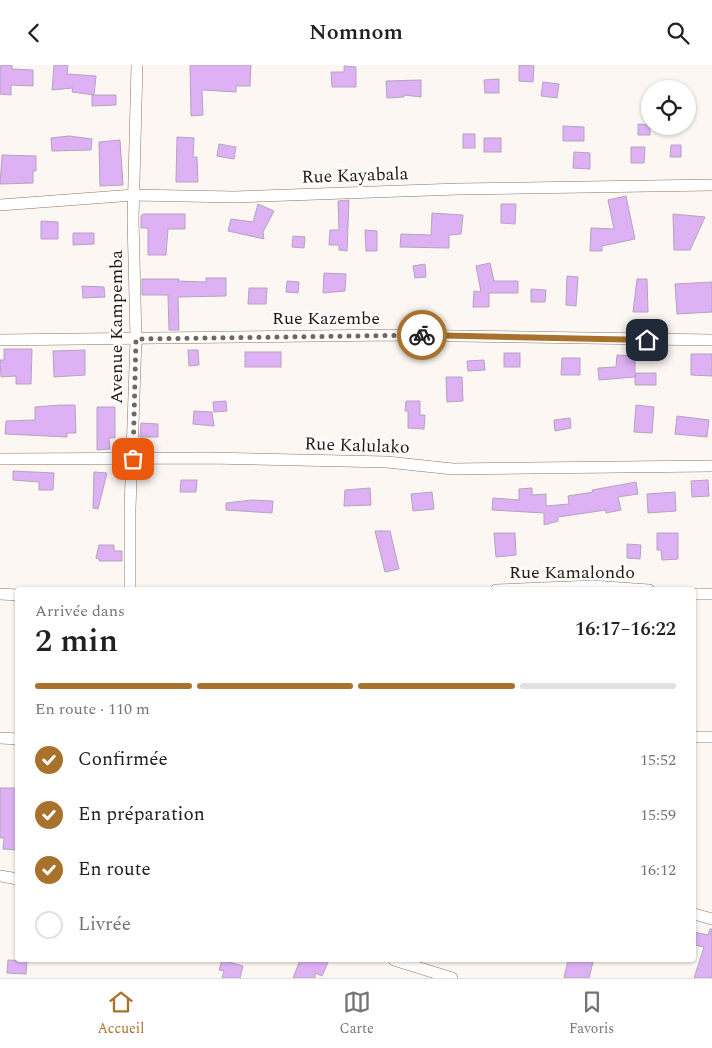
<!DOCTYPE html>
<html lang="fr">
<meta charset="utf-8">
<style>
body{margin:0;font-family:Spectral,serif;background:#f2f2f2;color:#202124;height:100vh;display:flex;flex-direction:column;font-size:19px;white-space:nowrap}
*{box-sizing:border-box;margin:0}
p{font-size:16px;color:#757577}
.icon{flex:none;width:28px;height:28px;fill:none;stroke:currentColor;stroke-width:2;stroke-linecap:round;stroke-linejoin:round}
.map{position:relative;flex:1;overflow:hidden}
.details{position:absolute;left:15px;top:522px;width:681px;height:375px;display:flex;flex-direction:column;background:#fff;border-radius:5px;box-shadow:0 1px 4px #0004}
.details>*{flex:none}
.buttons{position:absolute;left:641px;top:15px;display:grid;gap:10px}
.buttons a{display:grid;place-items:center;width:55px;height:55px;border-radius:50%;background:#fff;box-shadow:0 1px 4px #0004;font-size:25px}
.pin{position:absolute;display:grid;place-items:center;width:42px;height:42px;color:#fff;margin:-21px;border-radius:10px;box-shadow:0 2px 8px #0006}
.courier{position:absolute;display:grid;place-items:center;width:50px;height:50px;margin:-25px;border:4px solid #a8722d;border-radius:50%;background:#fff;color:#222;box-shadow:0 1px 6px #0007}
.headline em{font-style:normal;font-weight:600}
.headline div{display:flex;flex-direction:column-reverse}
.headline{display:flex;align-items:center;justify-content:space-between;height:85px;padding:0 20px}
h1{font-size:32px;font-weight:600;line-height:38px}
.bar{display:grid;grid-template-columns:repeat(4,1fr);gap:8px 5px;align-content:center;height:60px;padding:0 20px}
.bar i{height:6px;border-radius:4px;background:#e0e0e0}
.bar .active{background:#a8722d}
.bar p{grid-column:span 4}
ol{padding:0 20px;list-style:none}
li{display:flex;align-items:center;gap:15px;height:55px}
li p{margin-inline-start:auto}
li .icon{padding:5px;border-radius:50%;background:#a8722d;color:#fff;stroke-width:4}
li:last-child{color:#757577}
li i{width:28px;height:28px;border:2px solid #e0e0e0;border-radius:50%}
header{display:flex;justify-content:space-between;align-items:center;height:65px;padding:0 20px;background:#fff;font-size:22px;font-weight:600}
.menu{display:flex;justify-content:space-around;align-items:center;height:70px;border-top:1px solid #e0e0e0;background:#fff;font-size:14px;color:#757577}
.menu a{display:grid;justify-items:center;gap:2px}
.menu .active{color:#a8722d}
.map>svg:first-child{display:block}
.building{fill:#ddb1f4;stroke:#b4a4be}
.lines{fill:none;stroke-linecap:round;stroke-linejoin:round}
.minor-casing{stroke:#8e7463;stroke-width:12}
.minor{stroke:#fff;stroke-width:11}
.done{stroke:#6f6761;stroke-width:5;stroke-dasharray:0 9}
.route{stroke:#a8722d;stroke-width:6}
.labels{text-anchor:middle;stroke-width:4.5;stroke-linejoin:round;paint-order:stroke}
.street-label{font-size:18px;fill:#231912;stroke:#fff}
</style>
<header><svg class="icon" aria-label="back" viewBox="0 0 24 24"><path d="M15 5l-7 7 7 7"/></svg>Nomnom<svg class="icon" aria-label="search" viewBox="0 0 24 24"><circle cx="10" cy="10" r="6"/><path d="M15 15l6 6"/></svg></header>
<div class="map">
<svg width="712" height="913" viewBox="0 0 712 913">
<rect width="100%" height="100%" fill="#fdf7f3"/>
<!-- building -->
<g class="building">
<path d="M0 0H12V4L33 5V21L11 20V30L0 29Z"/>
<path d="M54 0H68L67 9 96 11 94 30 72 27 73 23 52 25Z"/>
<path d="M190 0H251L250 21H236V27L202 25 203 50 191 51Z"/>
<path d="M519 0 534 1 533 17 519 16Z"/>
<path d="M344 1 356 2V22H332L331 7H344Z"/>
<path d="M499 14V28H485L484 15Z"/>
<path d="M421 15V32L404 30V32L387 33 386 16Z"/>
<path d="M543 17 559 19 557 33 541 31Z"/>
<path d="M92 30H116V40L92 41Z"/>
<path d="M638 59 650 60V70H638Z"/>
<path d="M563 61 584 62V76H563Z"/>
<rect x="463" y="69" width="12" height="14"/>
<path d="M69 71 92 74 91 85 52 86 51 73Z"/>
<path d="M177 72 194 73 193 92H197L198 117H176Z"/>
<rect x="484" y="73" width="17" height="14"/>
<path d="M120 75 123 120 100 121 99 77Z"/>
<path d="M219 79 236 82 234 94 217 91Z"/>
<path d="M671 80H681V92H670Z"/>
<path d="M631 82H645L644 98H631Z"/>
<path d="M574 87 590 88V104L573 103Z"/>
<path d="M2 90 36 91V106H33V118L0 119Z"/>
<path d="M626 131 635 174 602 181V186H590L591 163 614 164 608 135Z"/>
<path d="M349 135 347 186 339 185V180H329L330 165H339L338 136Z"/>
<path d="M258 139 274 146 263 167 264 174 228 166 231 154 253 157Z"/>
<path d="M501 139H516L515 159 501 158Z"/>
<path d="M432 148 463 150 461 169 449 170V183L400 182 401 169 431 170Z"/>
<path d="M143 149H185V164H168L166 190H148V163H141V151Z"/>
<path d="M673 149 705 152 690 185H674Z"/>
<path d="M41 156 58 157V174H41Z"/>
<path d="M365 165 377 166V186H366Z"/>
<path d="M73 168H94V179L73 180Z"/>
<path d="M293 171 305 172 304 183 292 182Z"/>
<path d="M490 198 494 216H518V228H489V242H473L474 226 481 227 476 201Z"/>
<path d="M425 199 426 212 415 213 413 201Z"/>
<path d="M324 208 346 209 345 226 323 228Z"/>
<path d="M567 211 578 212 576 241 566 240Z"/>
<path d="M206 213H226V231L178 232 179 265H169L168 230H142V214H179L178 216 206 217Z"/>
<path d="M637 214H647L648 247H633Z"/>
<path d="M287 216 299 217 298 228 286 227Z"/>
<path d="M712 217V247L677 249 675 219Z"/>
<path d="M82 221 104 222 105 232 83 233Z"/>
<path d="M249 223H267L266 239H248Z"/>
<path d="M531 224 546 225 545 237H531Z"/>
<path d="M4 284H32L31 319H16V311L1 312 0 295H4Z"/>
<path d="M85 285V310L54 312 53 286Z"/>
<path d="M188 285H198L199 300 189 301Z"/>
<rect x="245" y="287" width="36" height="15"/>
<rect x="504" y="288" width="16" height="14"/>
<path d="M691 289H712V311L691 310Z"/>
<path d="M617 290 635 291V308H656V320H635V309V312L599 315 598 303 616 302Z"/>
<path d="M562 293H580V310H561Z"/>
<path d="M484 295 485 305 468 306 467 296Z"/>
<path d="M446 312H462L463 336 447 337Z"/>
<path d="M226 336 227 346 214 347 213 337Z"/>
<path d="M406 336H420V350H425L424 364 408 363V346H405Z"/>
<path d="M61 340H75L76 368H67V372L5 369 6 356 35 355V342Z"/>
<path d="M636 340 654 342 652 368 634 367Z"/>
<path d="M97 342H115V373H109L110 384 97 385Z"/>
<path d="M194 346 212 347 214 361 193 359Z"/>
<path d="M677 351 709 355 707 372 675 369Z"/>
<path d="M570 353 571 363 555 366 554 355Z"/>
<path d="M141 358 158 359V372H140Z"/>
<path d="M13 406 54 408 53 425H39V417L13 415Z"/>
<path d="M94 407 107 408 98 444 93 443Z"/>
<path d="M181 415H197L196 427H180Z"/>
<path d="M708 415 709 431 692 432 691 416Z"/>
<path d="M636 417 638 429 618 432 621 445 606 448V445L558 452V456L544 460V448L492 445 493 433 519 435V424L532 423V430L546 429V441L569 439 568 431 593 427 592 425Z"/>
<path d="M370 423 371 440 344 441 345 425Z"/>
<path d="M432 427 434 444 413 446 411 429Z"/>
<path d="M675 427 676 446 648 448 647 429Z"/>
<path d="M252 435 273 436 272 448 226 445V438Z"/>
<path d="M375 466H390L399 504 385 507Z"/>
<path d="M494 468H515L516 490 496 492Z"/>
<path d="M657 468H678V494L662 495 661 485H657Z"/>
<path d="M627 479 641 480 640 494 627 493Z"/>
<path d="M99 480H114V486H122V496H99V494L96 493Z"/>
<path d="M0 723H18V785L3 784 4 773H0Z"/>
<path d="M710 864H712V913H694L704 882 694 880V867L708 870Z"/>
<path d="M8 895 27 896 26 909 7 908Z"/>
<path d="M222 895 243 901 240 913H222L224 906 219 905Z"/>
<path d="M300 895H329L322 911 315 908V913H293Z"/>
<path d="M568 895 593 897 589 913H564Z"/>
</g>
<g class="lines">
<defs>
<g id="minor">
<path d="M0 140 134 130 234 132 458 124 712 120"/>
<path d="M0 275 390 270 712 275"/>
<path d="M0 394 208 393 387 397 453 404 712 401"/>
<path d="M130 525V443L136 274 133 154 137 0"/>
<path d="M496 525 592 521 649 525"/>
<path d="M0 529 18 530"/>
<path d="M694 529H712"/>
<path d="M694 672H712"/>
<path d="M0 673 18 674"/>
<path d="M0 811 18 814"/>
<path d="M694 849 712 854"/>
<path d="M394 895 452 913"/>
</g>
</defs>
<!-- minor casing -->
<use href="#minor" class="minor-casing"/>
<!-- minor -->
<use href="#minor" class="minor"/>
</g>
<g class="lines">
<!-- done -->
<path class="done" d="M133 394 136 274 422 270"/>
<!-- route -->
<path class="route" d="M422 270 647 275"/>
</g>
<g class="labels">
<!-- street labels -->
<g class="street-label">
<text transform="translate(355 110) rotate(-2)" y="6">Rue Kayabala</text>
<text x="326" y="259">Rue Kazembe</text>
<text transform="translate(116 262) rotate(-90)" y="6">Avenue Kampemba</text>
<text transform="translate(357 380) rotate(2)" y="6">Rue Kalulako</text>
<text x="572" y="513">Rue Kamalondo</text>
</g>
</g>
</svg>
<div class="buttons">
<a><svg class="icon" aria-label="locate" viewBox="0 0 24 24"><circle cx="12" cy="12" r="6"/><path d="M12 2v4M12 18v4M2 12h4M18 12h4"/></svg></a>
</div>
<div class="pin" style="left:133px;top:394px;background:#ea580c"><svg class="icon" aria-label="bag" viewBox="0 0 24 24"><path d="M5 8h14l-1 12H6zM9 8a3 3 0 0 1 6 0"/></svg></div>
<div class="pin" style="left:647px;top:275px;background:#1f2937"><svg class="icon" aria-label="home" viewBox="0 0 24 24"><path d="M3 11l9-7 9 7M6 9v11h12V9"/></svg></div>
<div class="courier" style="left:422px;top:270px"><svg class="icon" aria-label="bike" viewBox="0 0 24 24"><circle cx="6" cy="16" r="4"/><circle cx="18" cy="16" r="4"/><path d="M6 16l4-8h5l3 8M10 8l3 8H6M13 5h3"/></svg></div>
<section class="details">
<div class="headline"><div><h1>2 min</h1><p>Arrivée dans</p></div><em>16:17–16:22</em></div>
<div class="bar"><i class="active"></i><i class="active"></i><i class="active"></i><i></i><p>En route · 110 m</p></div>
<ol>
<li><svg class="icon" aria-label="check" viewBox="0 0 24 24"><path d="M5 12l5 5 9-10"/></svg>Confirmée<p>15:52</p></li>
<li><svg class="icon" aria-label="check" viewBox="0 0 24 24"><path d="M5 12l5 5 9-10"/></svg>En préparation<p>15:59</p></li>
<li><svg class="icon" aria-label="check" viewBox="0 0 24 24"><path d="M5 12l5 5 9-10"/></svg>En route<p>16:12</p></li>
<li><i></i>Livrée</li>
</ol>
</section>
</div>
<nav class="menu">
<a class="active"><svg class="icon" aria-label="home" viewBox="0 0 24 24"><path d="M3 11l9-7 9 7M6 9v11h12V9"/></svg>Accueil</a>
<a><svg class="icon" aria-label="map" viewBox="0 0 24 24"><path d="M3 6l6-2 6 2 6-2v14l-6 2-6-2-6 2zM9 4v14M15 6v14"/></svg>Carte</a>
<a><svg class="icon" aria-label="saved" viewBox="0 0 24 24"><path d="M7 4h10v16l-5-4-5 4z"/></svg>Favoris</a>
</nav>
